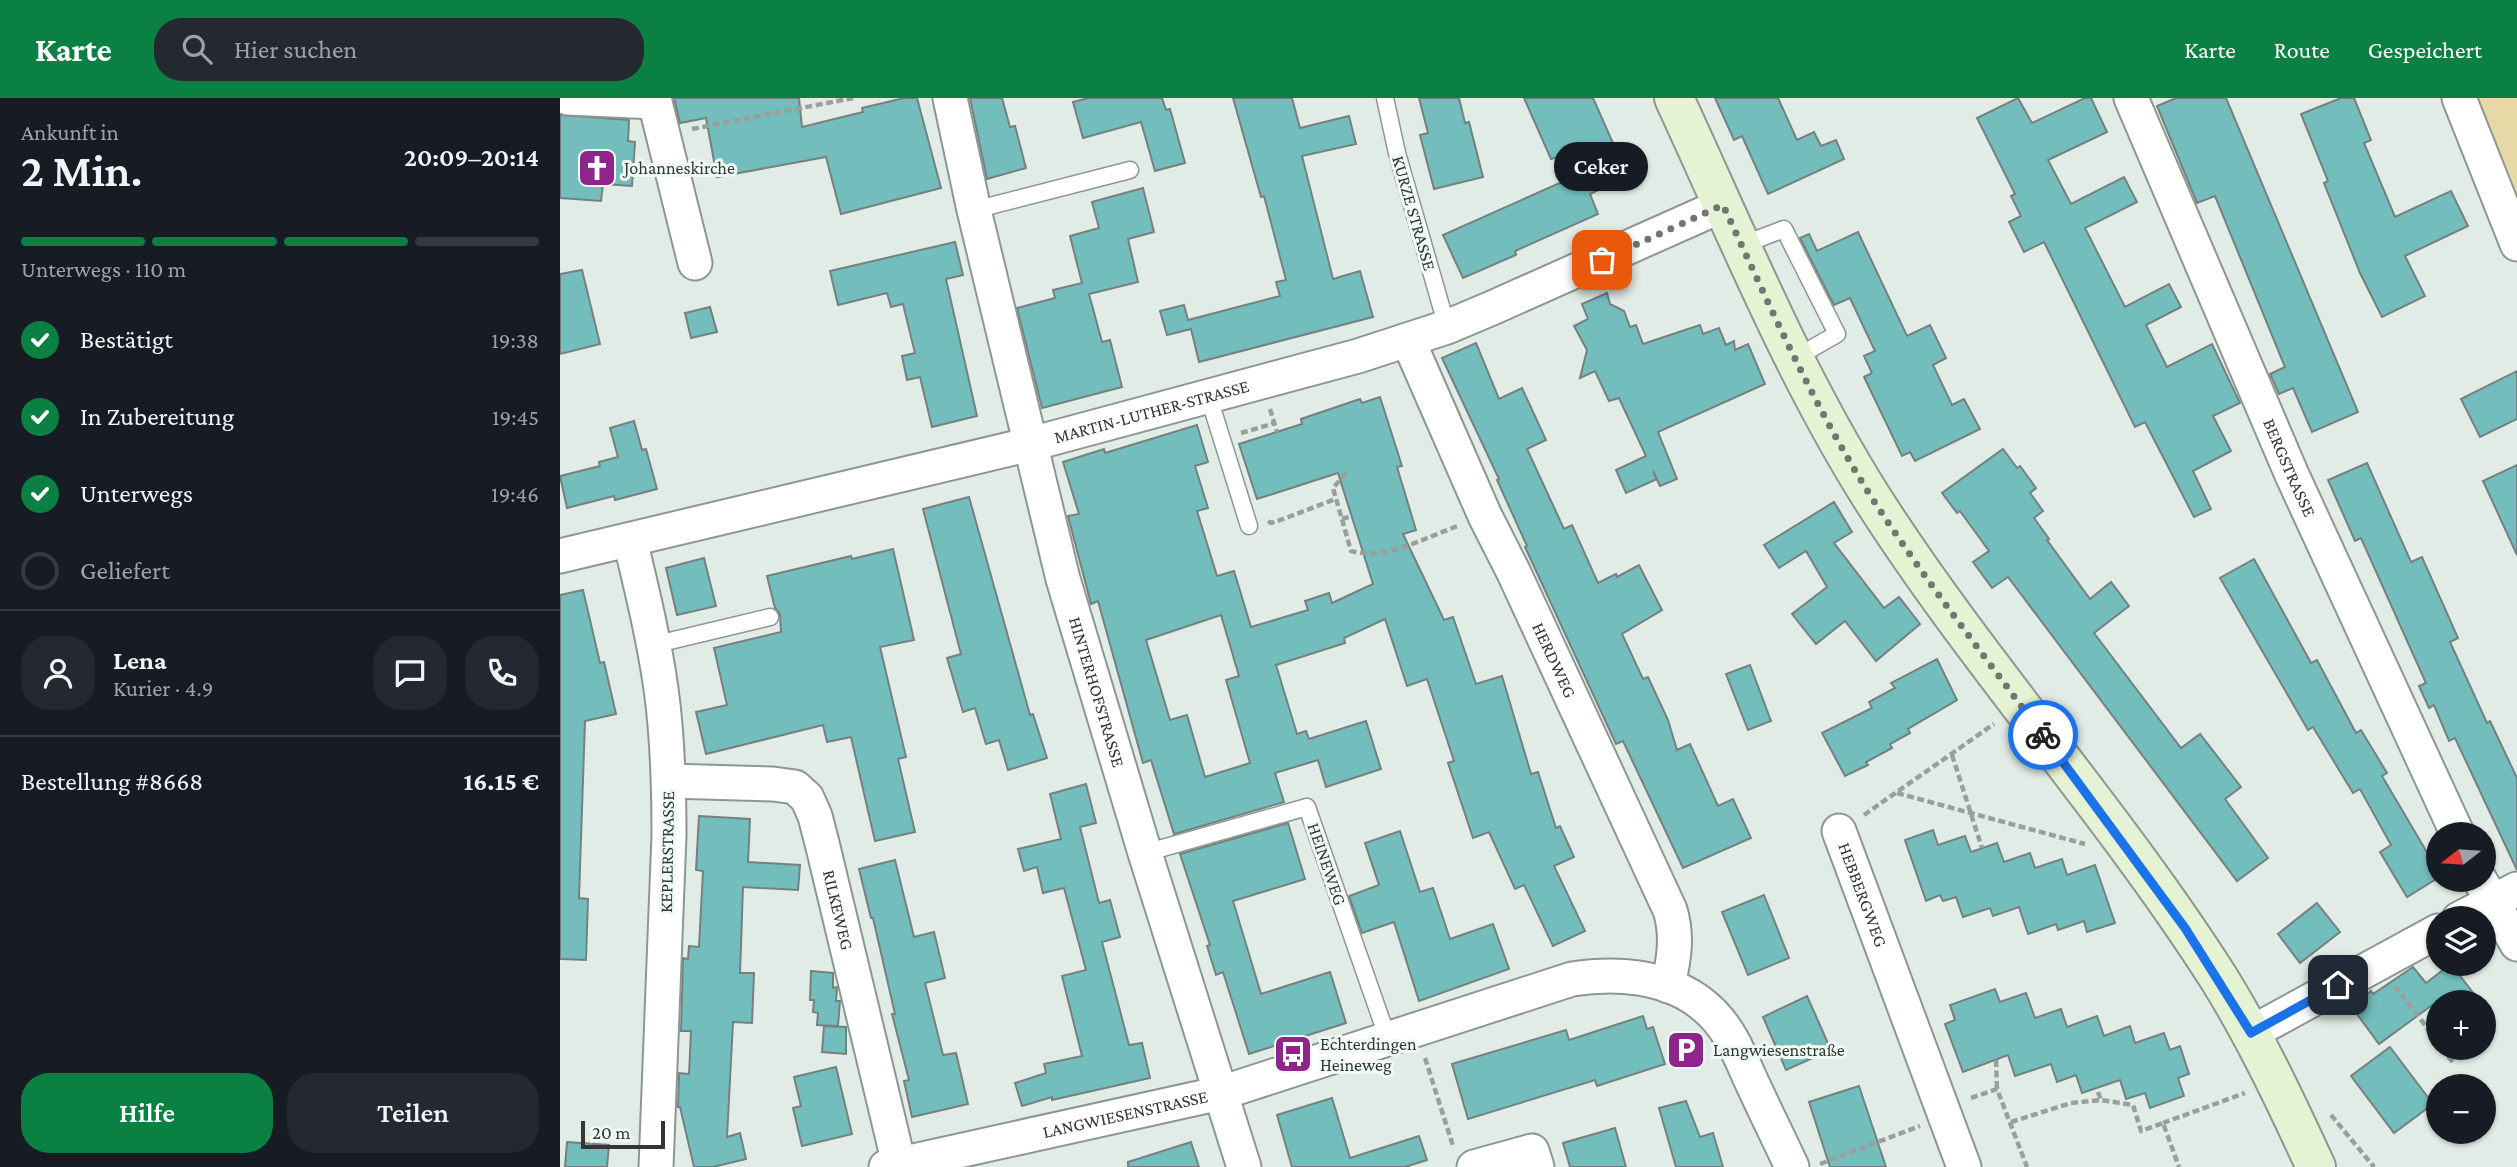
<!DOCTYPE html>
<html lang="de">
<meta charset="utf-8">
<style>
body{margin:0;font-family:"Crimson Pro",serif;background:#242831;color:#f1f3f6;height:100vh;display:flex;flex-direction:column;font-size:26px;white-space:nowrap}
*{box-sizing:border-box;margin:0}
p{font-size:23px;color:#9ea1a6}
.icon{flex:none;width:38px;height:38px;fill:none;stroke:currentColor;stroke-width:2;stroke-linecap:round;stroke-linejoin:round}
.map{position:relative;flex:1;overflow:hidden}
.drawer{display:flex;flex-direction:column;background:#171b24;width:560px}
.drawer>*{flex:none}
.needle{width:46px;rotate:253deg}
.buttons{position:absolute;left:1866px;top:724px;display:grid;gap:14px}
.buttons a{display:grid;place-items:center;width:70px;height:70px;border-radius:50%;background:#171b24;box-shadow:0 2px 5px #0004;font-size:35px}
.scale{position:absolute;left:21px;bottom:18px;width:84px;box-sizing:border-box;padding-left:7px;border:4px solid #323634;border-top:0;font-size:19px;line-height:24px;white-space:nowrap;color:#323634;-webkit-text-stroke:5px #effaf4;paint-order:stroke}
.pin{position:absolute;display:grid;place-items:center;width:60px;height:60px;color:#fff;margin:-30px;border-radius:14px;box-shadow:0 4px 10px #0006}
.courier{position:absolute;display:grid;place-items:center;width:70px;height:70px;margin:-35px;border:5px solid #1a73e8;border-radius:50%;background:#fff;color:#222;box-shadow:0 2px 9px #0007}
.bubble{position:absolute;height:49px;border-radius:24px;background:#171b24;box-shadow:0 2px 5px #0004;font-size:23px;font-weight:600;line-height:49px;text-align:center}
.head em{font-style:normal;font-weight:600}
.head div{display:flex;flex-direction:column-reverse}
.head{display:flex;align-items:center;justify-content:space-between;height:119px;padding:0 21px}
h1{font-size:46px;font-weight:600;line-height:52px}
.bar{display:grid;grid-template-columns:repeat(4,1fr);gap:10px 7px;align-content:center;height:84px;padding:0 21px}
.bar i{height:9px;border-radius:5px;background:#363941}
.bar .current{background:#0b8043}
.bar p{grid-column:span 4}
.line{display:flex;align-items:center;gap:18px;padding:0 21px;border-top:2px solid #363941}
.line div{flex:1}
.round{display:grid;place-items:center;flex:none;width:74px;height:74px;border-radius:28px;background:#242831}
ol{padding:0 21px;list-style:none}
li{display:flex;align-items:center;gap:21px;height:77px}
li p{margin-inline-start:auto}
li .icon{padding:7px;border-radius:50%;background:#0b8043;color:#fff;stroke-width:4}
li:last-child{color:#9ea1a6}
li i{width:38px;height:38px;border:4px solid #363941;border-radius:50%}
.primary-button{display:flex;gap:14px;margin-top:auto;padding:14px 21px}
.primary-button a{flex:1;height:80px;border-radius:28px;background:#0b8043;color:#fff;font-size:28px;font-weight:600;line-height:80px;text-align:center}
.primary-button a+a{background:#242831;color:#f1f3f6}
header{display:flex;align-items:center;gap:42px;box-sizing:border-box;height:98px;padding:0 35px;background:#0b8043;color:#fff}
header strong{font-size:33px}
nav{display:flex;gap:38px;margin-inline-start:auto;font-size:24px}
.search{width:490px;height:63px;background:#242831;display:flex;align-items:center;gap:18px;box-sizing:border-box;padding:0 24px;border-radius:28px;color:#9ea1a6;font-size:26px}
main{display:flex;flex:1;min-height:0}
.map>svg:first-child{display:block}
.green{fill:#e7d9a5}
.building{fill:#73bdbd;stroke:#758180;stroke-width:2;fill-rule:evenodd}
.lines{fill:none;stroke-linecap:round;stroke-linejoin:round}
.service-casing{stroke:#8d9792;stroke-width:19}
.minor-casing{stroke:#8d9792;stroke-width:37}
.secondary-casing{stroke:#8d9792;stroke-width:42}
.path{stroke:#99a09c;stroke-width:4.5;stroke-dasharray:7 3.5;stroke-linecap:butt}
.service{stroke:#fff;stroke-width:16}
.minor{stroke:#fff;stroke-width:33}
.secondary{stroke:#e5f2d4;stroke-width:38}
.done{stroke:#707672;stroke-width:7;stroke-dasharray:0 12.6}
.route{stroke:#1a73e8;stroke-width:9}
.labels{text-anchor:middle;stroke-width:6;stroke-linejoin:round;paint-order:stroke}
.poi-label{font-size:18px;fill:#323634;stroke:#effaf4;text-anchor:start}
.street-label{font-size:18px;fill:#323634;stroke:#effaf4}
</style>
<header>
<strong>Karte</strong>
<div class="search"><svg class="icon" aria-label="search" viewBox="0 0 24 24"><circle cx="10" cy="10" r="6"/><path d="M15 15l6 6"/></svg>Hier suchen</div>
<nav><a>Karte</a><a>Route</a><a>Gespeichert</a></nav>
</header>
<main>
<section class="drawer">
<div class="head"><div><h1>2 Min.</h1><p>Ankunft in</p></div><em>20:09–20:14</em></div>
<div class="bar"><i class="current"></i><i class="current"></i><i class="current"></i><i></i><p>Unterwegs · 110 m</p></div>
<ol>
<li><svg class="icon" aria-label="check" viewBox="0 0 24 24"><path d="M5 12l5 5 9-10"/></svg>Bestätigt<p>19:38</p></li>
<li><svg class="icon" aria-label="check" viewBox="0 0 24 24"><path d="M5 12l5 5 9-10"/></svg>In Zubereitung<p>19:45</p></li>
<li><svg class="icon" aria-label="check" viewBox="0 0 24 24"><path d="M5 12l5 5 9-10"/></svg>Unterwegs<p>19:46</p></li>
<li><i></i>Geliefert</li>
</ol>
<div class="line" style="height:126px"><a class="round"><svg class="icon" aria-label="person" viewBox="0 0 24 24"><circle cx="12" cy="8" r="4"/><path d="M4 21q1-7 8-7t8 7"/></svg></a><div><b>Lena</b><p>Kurier · 4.9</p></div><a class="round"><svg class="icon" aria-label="chat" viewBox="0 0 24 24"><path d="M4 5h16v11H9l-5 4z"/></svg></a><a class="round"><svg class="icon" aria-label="phone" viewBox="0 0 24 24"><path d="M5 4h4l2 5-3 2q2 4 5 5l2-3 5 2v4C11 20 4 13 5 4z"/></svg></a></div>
<div class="line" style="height:91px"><div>Bestellung #8668</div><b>16.15 €</b></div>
<div class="primary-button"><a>Hilfe</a><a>Teilen</a></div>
</section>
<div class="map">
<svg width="1957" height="1069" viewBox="0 0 1957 1069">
<rect width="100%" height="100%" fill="#e2ece6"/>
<!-- green -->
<path class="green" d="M1912 0H1957V115Z"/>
<!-- building -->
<g class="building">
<path d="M114 0H239L242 29 303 14 302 10 344 0H357L381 90 281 116 266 59 157 79 146 20 120 25Z"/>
<path d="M410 0H442L450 29 455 28 466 70 427 81Z"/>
<path d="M528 0H602L606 12 610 11 625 65 595 73 581 24 523 40 513 4Z"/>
<path d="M673 0H732L740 30 789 18 796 46 742 58 773 181 800 173 813 219 639 264 631 231 607 237 600 213 624 207 628 222 720 198 716 184 726 182 704 98 701 99Z"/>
<path d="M859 0H899L905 25 909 24 923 79 874 91 860 37 868 35Z"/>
<path d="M964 0H1033L1053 45 991 61Z"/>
<path d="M1155 0H1218L1237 42 1254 34 1261 48 1276 42 1284 61 1208 96 1182 38 1174 42Z"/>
<path d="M1458 0 1472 25 1525 0H1531L1547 34 1488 62 1511 106 1564 79 1577 104 1525 130 1565 209 1609 186 1621 209 1586 227 1607 269 1652 246 1680 305 1653 318 1671 353 1633 373 1651 411 1634 419 1585 324 1575 329 1484 144 1464 154 1449 124 1461 118 1451 98 1455 96 1417 20Z"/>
<path d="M1616 0H1666L1798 314 1752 334 1733 290 1719 296 1710 276 1725 269 1655 98 1637 105 1597 8Z"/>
<path d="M1781 0H1794L1811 42 1804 45 1835 119 1891 93 1908 128 1845 158 1865 198 1822 219 1800 175 1764 85 1768 83 1741 16Z"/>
<path d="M0 17 69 22 68 43 75 44 72 88 43 86 41 103 0 100Z"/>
<path d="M1040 67 1049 87 1030 96 1038 116 955 153 956 157 903 180 883 137Z"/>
<path d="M583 90 594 134 568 141 578 184 529 196 542 244 550 242 562 289 482 310 457 210 495 200 493 192 522 185 510 138 539 130 532 104Z"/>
<path d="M1298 134 1347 238 1370 227 1386 260 1373 267 1392 307 1404 301 1420 331 1355 363 1350 354 1342 358 1304 279 1312 275 1304 258 1315 253 1290 200 1274 207 1240 140 1249 136 1257 153Z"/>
<path d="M395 144 403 177 386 181 417 318 372 329 360 279 347 282 342 258 355 255 343 206 331 209 327 195 278 207 270 173Z"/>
<path d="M22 172 40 246 0 256V176Z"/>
<path d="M1047 195 1050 206 1064 213 1070 229 1076 227 1083 246 1140 227 1143 236 1159 230 1166 247 1174 243 1175 252 1188 246 1205 286 1098 334 1117 381 1100 388 1093 373 1097 381 1066 395 1056 372 1086 358 1059 300 1049 303 1035 273 1020 280 1027 252 1014 228 1028 221 1022 206Z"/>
<path d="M150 209 157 234 131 240 125 215Z"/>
<path d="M916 245 939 301 962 290 986 342 967 351 1004 431 1012 427 1038 485 1056 476 1057 479 1079 467 1102 512 1062 536 1083 581 1088 579 1108 622 1117 652 1130 646 1158 708 1173 701 1191 740 1123 770 1063 643 1056 646 965 449 967 448 937 382 939 381 882 260Z"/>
<path d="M1957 273V321L1920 339 1901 301Z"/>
<path d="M820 299 842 368 837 369 856 432 843 436 884 522 893 519 916 586 942 578 971 676 978 674 996 730 1000 728 1014 759 994 768 1025 833 993 848 964 787 955 791 929 734 913 740 888 665 894 663 867 581 847 588 825 521 784 540 785 545 716 567 737 636 746 633 749 641 806 623 821 671 766 689 758 662 715 675 724 704 614 736 591 662 583 665 538 503 531 506 508 418 519 416 503 364 544 351 545 355 637 327 648 364 635 368 648 410 637 413 657 478 674 473 691 529 748 512 745 503 769 495 772 505 813 486 778 375 697 401 679 346 742 326 741 321 800 301 802 305ZM661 517 679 578 666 582 690 665 645 679 627 617 610 622 586 542Z"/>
<path d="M74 323 82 352 86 351 97 391 55 402 54 398 7 410 0 378 40 368 39 364 58 359 50 330Z"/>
<path d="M1443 351 1457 370 1460 368 1476 390 1470 395 1483 413 1474 420 1489 441 1487 442 1530 501 1551 484 1569 508 1534 535 1621 650 1640 636 1681 689 1665 701 1708 760 1677 783 1448 479 1432 490 1413 464 1429 453 1400 413 1397 415 1382 395Z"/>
<path d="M1807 365 1851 464 1862 459 1898 540 1890 544 1927 625 1930 623 1957 680V772L1895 640 1889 643 1874 607 1869 610 1859 588 1866 585 1801 440 1795 443 1768 382Z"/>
<path d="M1957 367V457L1923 383Z"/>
<path d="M409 399 470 617 473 616 487 660 448 672 439 642 426 646 415 610 403 614 387 560 401 556 363 411Z"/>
<path d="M1274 404 1292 434 1274 445 1324 510 1339 499 1360 526 1316 563 1285 523 1256 546 1232 516 1267 489 1246 453 1219 470 1204 447Z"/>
<path d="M333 451 354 542 320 549 346 659 338 661 355 734 315 743 291 639 267 644 263 627 146 656 136 614 167 607 154 550 221 534 220 516 215 510 207 478 291 458 292 461Z"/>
<path d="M144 460 156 508 117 517 106 470Z"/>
<path d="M1694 461 1751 565 1757 562 1796 635 1801 632 1827 675 1822 678 1878 773V780L1847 799 1820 754 1831 747 1800 691 1793 695 1753 629 1748 632 1660 480Z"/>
<path d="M23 492 40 565 44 564 56 616 25 623 19 800 28 801 26 862 0 861V497Z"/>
<path d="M1377 561 1397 602 1348 631 1350 635 1330 646 1332 650 1306 664 1308 667 1285 678 1262 635 1312 610 1309 604 1335 590 1331 585Z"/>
<path d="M1190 567 1211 623 1188 632 1166 576Z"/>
<path d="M526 686 536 725 520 729 539 805 550 802 560 839 542 844 569 947 582 945 590 980 492 1002V999L462 1008 455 985 486 975 484 966 522 958 502 878 526 872 504 790 483 795 477 769 464 773 458 751 501 741 490 696Z"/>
<path d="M139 718 190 721 188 764 240 767 238 792 183 789 180 875H194L192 925 173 924 167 1039 180 1035 186 1061 153 1069H134L120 1009H118L119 975 129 976 131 933H121L123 860 128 861 129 848 139 849 143 773 136 772Z"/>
<path d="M728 725 745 781 673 803 701 896 770 874 786 925 689 956 663 874 656 877 647 848 650 847 620 756Z"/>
<path d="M1373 732 1378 747 1405 738 1411 754 1437 745 1444 764 1470 755 1475 770 1502 761 1507 777 1535 767 1555 825 1527 834 1524 823 1498 832 1496 826 1468 836 1459 809 1433 818 1430 810 1403 819 1396 799 1383 803 1380 797 1366 803 1345 742Z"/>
<path d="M840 733 860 794 873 790 890 841 933 826 949 871 859 903 834 824 802 835 789 798 819 787 805 745Z"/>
<path d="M335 762 354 839 374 834 385 880 365 885 383 957 396 955 408 1006 352 1019 344 983 349 982 332 916H335L313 820H311L299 771Z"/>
<path d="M1204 797 1229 860 1188 877 1162 814Z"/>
<path d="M1757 805 1780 834 1740 865 1718 836Z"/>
<path d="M1891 866 1921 905H1875L1819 946 1791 908 1811 893 1813 896 1853 869 1866 885Z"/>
<path d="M251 873 273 875V890L277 889 276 903H280L278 928 257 927 258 915 253 914 254 902H250Z"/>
<path d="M1435 891 1440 904 1466 895 1475 920 1501 911 1507 929 1537 918 1544 938 1570 928 1575 945 1604 935 1610 952 1620 948 1629 976 1618 980 1624 998 1590 1010 1585 995 1566 1001 1560 982 1522 995 1516 977 1497 984 1491 966 1455 978 1448 957 1403 974 1385 926 1395 922 1390 907Z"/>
<path d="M1247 898 1271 952 1226 972 1203 919Z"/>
<path d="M1083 918 1087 931 1093 929 1105 966 1037 988 1035 982 908 1021 892 966 1006 932 1009 942Z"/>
<path d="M264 928 286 929V956L262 954Z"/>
<path d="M1830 949 1873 1006 1834 1035 1791 978Z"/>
<path d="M276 969 292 1036 242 1048 233 1010 241 1008 234 979Z"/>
<path d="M1299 988 1326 1069H1270L1249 1004Z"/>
<path d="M772 1000 790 1060 859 1038 867 1062 845 1069H732L717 1017Z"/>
<path d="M1126 1003 1140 1039 1153 1035 1163 1069H1116L1099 1010Z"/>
<path d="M1055 1030 1066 1069H1010L1003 1045Z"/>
<path d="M7 1044 49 1047 47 1069H5Z"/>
<path d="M631 1044 639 1069H568V1064Z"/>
</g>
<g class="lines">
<defs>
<g id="service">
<path d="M825 0 837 55 887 229"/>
<path d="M414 112 570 72"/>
<path d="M1182 147 1224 131 1277 236 1235 260"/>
<path d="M649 300 689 428"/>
<path d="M93 547 210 519"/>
<path d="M585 755 747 709 828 941"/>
</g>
<g id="minor">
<path d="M8 0 95 4 135 165"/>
<path id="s1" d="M390 0 414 112 503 481 585 755 684 1069"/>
<path id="s2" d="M1571 0 1732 377 1898 737"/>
<path d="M1899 0 1957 146"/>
<path id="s3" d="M848 242 925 418 953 473 1110 812C1118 838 1114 861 1108 888"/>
<path d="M70 442C82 492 94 541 101 591 108 640 109 689 109 737L96 1069"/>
<path id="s4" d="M0 458 471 346 798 258 887 229 932 210 1163 107"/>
<path id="s5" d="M109 683 213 686 235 689 247 700 255 718 262 745 339 1066"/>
<path id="s6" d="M1279 733 1404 1069"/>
<path d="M1920 782 1957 846"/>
<path d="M1899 821 1957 791"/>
<path d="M1691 935 1878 833"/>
<path id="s7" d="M326 1069 661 995 1012 881C1074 872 1139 882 1172 942 1181 958 1187 975 1195 991 1207 1017 1220 1043 1232 1069"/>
<path d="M914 1069 972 1053 977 1069"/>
</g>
<path id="secondary" d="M1114 0C1176 134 1233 275 1312 400 1418 566 1552 713 1658 879 1696 940 1726 1004 1756 1069"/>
</defs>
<!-- service casing -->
<use href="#service" class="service-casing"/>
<!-- minor casing -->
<use href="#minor" class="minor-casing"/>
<!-- secondary casing -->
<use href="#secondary" class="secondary-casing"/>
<!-- path -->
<g class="path">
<path d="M132 31 293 0"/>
<path d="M710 311 717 334"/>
<path d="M681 335 715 325"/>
<path d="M786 375 773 390 791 453C825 463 866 439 898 428"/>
<path d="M782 421 791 418"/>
<path d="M708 423 711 425C733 418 753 409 776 401"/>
<path d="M1392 657 1422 750"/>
<path d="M1337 695 1525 746"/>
<path d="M1304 717 1434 626"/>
<path d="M1835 888 1878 944"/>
<path d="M1882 950 1894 966"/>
<path d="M865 960 893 1048"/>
<path d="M1436 962 1437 991"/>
<path d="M1538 994 1541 1002"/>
<path d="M1411 1000 1437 991 1467 1069"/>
<path d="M1771 1017 1814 1069"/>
<path d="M1451 1024 1511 1005 1541 1002 1573 1007 1581 1033 1603 1025 1619 1069"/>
<path d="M1603 1025 1685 995"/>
<path d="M1260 1066 1360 1028"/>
</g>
<!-- service -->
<use href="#service" class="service"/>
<!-- minor -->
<use href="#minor" class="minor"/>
<!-- secondary -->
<use href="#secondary" class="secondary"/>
</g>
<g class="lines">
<!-- done -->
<path class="done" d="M1042 162 1163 107C1209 206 1253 307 1312 400 1365 482 1425 559 1483 637"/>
<!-- route -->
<path class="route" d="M1483 637 1625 830 1691 935 1778 887"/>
</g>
<!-- icons -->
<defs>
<symbol id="church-square" viewBox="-11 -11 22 22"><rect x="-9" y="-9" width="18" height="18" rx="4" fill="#8e258a" stroke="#effaf4"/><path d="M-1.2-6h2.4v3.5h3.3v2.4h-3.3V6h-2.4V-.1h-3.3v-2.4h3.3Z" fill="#fff"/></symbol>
<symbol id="parking-square" viewBox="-11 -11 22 22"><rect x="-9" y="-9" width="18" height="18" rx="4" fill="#8e258a" stroke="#effaf4"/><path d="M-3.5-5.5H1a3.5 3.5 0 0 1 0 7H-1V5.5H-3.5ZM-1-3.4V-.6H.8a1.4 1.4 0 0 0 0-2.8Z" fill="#fff"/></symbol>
<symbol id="bus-square" viewBox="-11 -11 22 22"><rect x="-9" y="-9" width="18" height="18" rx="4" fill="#8e258a" stroke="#effaf4"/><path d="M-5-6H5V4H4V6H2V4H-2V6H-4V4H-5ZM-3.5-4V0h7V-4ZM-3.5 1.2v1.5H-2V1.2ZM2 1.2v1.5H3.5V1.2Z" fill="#fff"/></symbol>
</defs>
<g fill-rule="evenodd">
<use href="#church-square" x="15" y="48" width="44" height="44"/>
<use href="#parking-square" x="1104" y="930" width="44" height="44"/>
<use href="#bus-square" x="711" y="934" width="44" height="44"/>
</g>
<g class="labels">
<!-- poi labels -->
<g class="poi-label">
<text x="64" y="76">Johanneskirche</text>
<text x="760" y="952">Echterdingen<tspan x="760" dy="21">Heineweg</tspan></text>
<text x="1153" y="958">Langwiesenstraße</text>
</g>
<!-- street labels -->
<g class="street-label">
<text transform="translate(854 115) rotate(74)" y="6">KURZE STRASSE</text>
<text dy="6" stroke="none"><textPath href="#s4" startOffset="609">MARTIN-LUTHER-STRASSE</textPath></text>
<text dy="6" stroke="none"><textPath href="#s2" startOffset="402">BERGSTRASSE</textPath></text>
<text dy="6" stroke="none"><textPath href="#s3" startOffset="352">HERDWEG</textPath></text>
<text dy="6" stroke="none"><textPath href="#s1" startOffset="612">HINTERHOFSTRASSE</textPath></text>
<text transform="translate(107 754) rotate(-89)" y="6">KEPLERSTRASSE</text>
<text transform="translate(767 766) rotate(71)" y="6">HEINEWEG</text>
<text dy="6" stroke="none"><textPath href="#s6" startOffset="68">HEBBERGWEG</textPath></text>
<text dy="6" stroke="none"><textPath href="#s5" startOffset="259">RILKEWEG</textPath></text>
<text dy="6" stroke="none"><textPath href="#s7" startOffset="245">LANGWIESENSTRASSE</textPath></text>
</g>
</g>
</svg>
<div class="buttons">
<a><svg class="needle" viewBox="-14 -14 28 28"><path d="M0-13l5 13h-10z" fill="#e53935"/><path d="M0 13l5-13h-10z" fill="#9ea1a6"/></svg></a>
<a><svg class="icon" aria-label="layers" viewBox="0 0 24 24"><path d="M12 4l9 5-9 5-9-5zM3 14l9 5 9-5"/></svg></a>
<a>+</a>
<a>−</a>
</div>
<div class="scale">20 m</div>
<div class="pin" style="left:1042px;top:162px;background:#ea580c"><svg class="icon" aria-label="bag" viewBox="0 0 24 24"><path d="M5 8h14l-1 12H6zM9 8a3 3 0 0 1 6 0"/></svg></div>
<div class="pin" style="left:1778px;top:887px;background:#1f2937"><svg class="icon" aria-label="home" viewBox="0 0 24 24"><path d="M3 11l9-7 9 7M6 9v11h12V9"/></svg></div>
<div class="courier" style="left:1483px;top:637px"><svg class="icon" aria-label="bike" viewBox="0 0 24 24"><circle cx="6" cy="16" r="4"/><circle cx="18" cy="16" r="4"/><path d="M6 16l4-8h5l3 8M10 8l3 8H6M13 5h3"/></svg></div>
<div class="bubble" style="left:994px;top:44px;width:94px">Ceker</div>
</div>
</main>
